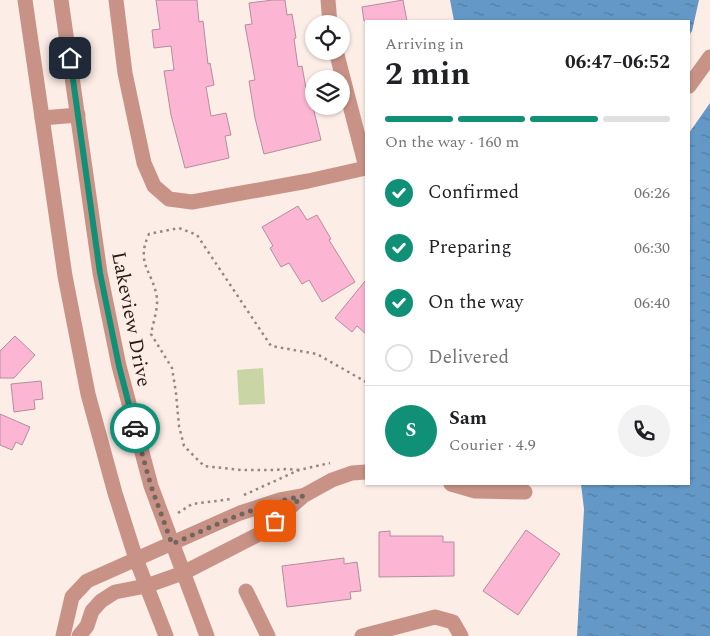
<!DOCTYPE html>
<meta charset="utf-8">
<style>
body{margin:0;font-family:Spectral,serif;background:#f2f2f2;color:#202124;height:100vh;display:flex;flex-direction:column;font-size:19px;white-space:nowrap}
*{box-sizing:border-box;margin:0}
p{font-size:16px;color:#757577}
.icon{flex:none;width:28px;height:28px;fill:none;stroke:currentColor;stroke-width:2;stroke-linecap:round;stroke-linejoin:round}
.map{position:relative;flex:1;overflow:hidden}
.sheet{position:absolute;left:365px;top:20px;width:325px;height:465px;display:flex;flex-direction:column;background:#fff;border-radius:0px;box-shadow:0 1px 4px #0004}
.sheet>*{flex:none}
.tools{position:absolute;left:305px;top:15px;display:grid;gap:10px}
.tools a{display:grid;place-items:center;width:45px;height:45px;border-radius:50%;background:#fff;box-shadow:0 1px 4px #0004;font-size:25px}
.pin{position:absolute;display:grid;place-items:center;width:42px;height:42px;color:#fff;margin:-21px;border-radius:10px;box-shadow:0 2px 8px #0006}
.courier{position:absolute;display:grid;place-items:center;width:50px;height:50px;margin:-25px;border:4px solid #0f9077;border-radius:50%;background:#fff;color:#222;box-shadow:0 1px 6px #0007}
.summary em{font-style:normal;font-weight:700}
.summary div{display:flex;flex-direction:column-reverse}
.summary{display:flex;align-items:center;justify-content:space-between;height:85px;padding:0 20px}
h1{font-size:32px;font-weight:700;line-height:38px}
.bar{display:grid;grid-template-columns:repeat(4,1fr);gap:8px 5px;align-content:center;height:60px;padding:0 20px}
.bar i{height:6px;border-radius:4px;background:#e0e0e0}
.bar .selected{background:#0f9077}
.bar p{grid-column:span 4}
.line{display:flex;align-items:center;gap:12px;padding:0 20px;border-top:1px solid #e0e0e0}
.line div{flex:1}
.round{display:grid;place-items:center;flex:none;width:52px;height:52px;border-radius:26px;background:#f2f2f2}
ol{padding:0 20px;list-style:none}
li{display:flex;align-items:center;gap:15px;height:55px}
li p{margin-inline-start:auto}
li .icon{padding:5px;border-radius:50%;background:#0f9077;color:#fff;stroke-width:4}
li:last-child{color:#757577}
li i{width:28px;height:28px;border:2px solid #e0e0e0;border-radius:50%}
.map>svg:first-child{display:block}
.pitch{fill:#cad5a6}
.water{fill:url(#water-ripples)}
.building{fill:#fcb6d3;stroke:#b28e9d}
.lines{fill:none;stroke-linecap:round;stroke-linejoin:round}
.path{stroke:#958680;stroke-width:2.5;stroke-dasharray:2.5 4;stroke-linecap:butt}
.minor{stroke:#c89386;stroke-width:15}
.done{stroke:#73645e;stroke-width:5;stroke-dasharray:0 9}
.route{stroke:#0f9077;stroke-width:6}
.labels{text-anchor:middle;stroke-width:5;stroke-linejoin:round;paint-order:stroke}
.street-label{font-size:20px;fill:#281a15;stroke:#fdede7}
</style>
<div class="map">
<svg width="710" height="636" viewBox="0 0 710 636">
<defs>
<pattern id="water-ripples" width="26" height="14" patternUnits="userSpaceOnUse" patternTransform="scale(1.25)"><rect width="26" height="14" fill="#6499c7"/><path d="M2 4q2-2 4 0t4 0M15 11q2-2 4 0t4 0" fill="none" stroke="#527ca0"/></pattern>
</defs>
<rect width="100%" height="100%" fill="#fdede7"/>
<!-- pitch -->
<path class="pitch" d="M263 368 265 404 239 405 237 370Z"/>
<!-- water -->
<g class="water">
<path d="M450 0H699L692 31 689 35V21H454Z"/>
<path d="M710 103V636H577L584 509 581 484H689V133Z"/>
</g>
<!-- building -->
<g class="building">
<path d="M156 0H197L199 22 203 21 208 64 210 63 214 85 206 87 211 116 226 113 231 135 225 136 229 158 185 168 171 115 164 71 174 70 171 46 154 48 152 30 160 29Z"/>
<path d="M273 0H285L287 15 292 14 296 38 294 39 298 67 302 66 308 100 311 99 321 140 264 154 255 118 249 81 255 80 245 25 252 24 249 3Z"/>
<path d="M403 0 407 21H364L362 7Z"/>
<path d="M298 206 307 220 317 215 331 239 329 240 355 282 322 302 309 280 302 284 289 263 281 267 270 248 273 246 262 227Z"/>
<path d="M366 280V334L357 326 352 332 335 318Z"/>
<path d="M15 336 35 355 14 378H0V351Z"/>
<path d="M41 381 43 399 34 400 35 409 14 412 11 384Z"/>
<path d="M0 414 30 427 22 445 16 442 12 450 0 445Z"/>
<path d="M526 530 560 554 518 615 483 591Z"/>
<path d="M390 531V536H443V542H454V576L379 577V532Z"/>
<path d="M344 558V564L357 562 361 591 350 592 351 599 287 607 282 566Z"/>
</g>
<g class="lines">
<!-- path -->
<g class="path">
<path d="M299 470 288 469 271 470H241L204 466 184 446 179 426 176 393 172 368 151 334C153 323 158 309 157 298 153 271 135 264 149 234L179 228 197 235 271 346 317 354 366 382"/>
<path d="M244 495 299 470 330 463"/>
<path d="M178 513 192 504 232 499"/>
</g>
<!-- minor -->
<g class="minor">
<path d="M25 0 65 276 88 394 115 493 136 559 166 636"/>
<path d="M61 0 100 273 119 366 151 486 207 636"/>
<path d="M116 0 125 73 144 163 154 186 169 199 192 202 308 181 366 168"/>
<path d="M328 0 330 24"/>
<path d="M336 51 366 167"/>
<path d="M689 86 710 57"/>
<path d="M42 118 78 115"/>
<path d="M451 484 475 491 525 492"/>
<path d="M246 591 268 636"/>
<path d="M63 636 72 597 87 581 240 513 280 500 302 496"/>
<path d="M79 636 87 626 92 611 101 601 115 592 146 586 183 573 261 533 303 496 332 480 352 473 366 472"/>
<path d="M362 636 435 617 453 622 461 636"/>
</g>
</g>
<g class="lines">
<!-- done -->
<path class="done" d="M135 428 151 486 172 544C216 525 256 505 303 496L275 521"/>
<!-- route -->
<path class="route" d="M70 58 100 273 119 366 135 428"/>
</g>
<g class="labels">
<!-- street labels -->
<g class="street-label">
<text transform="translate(132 319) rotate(79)" y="7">Lakeview Drive</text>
</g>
</g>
</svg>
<div class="tools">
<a><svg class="icon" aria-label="locate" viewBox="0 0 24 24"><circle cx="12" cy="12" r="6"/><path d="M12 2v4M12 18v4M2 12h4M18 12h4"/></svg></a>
<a><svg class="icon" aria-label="layers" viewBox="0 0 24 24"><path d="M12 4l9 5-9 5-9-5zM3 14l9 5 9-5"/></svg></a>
</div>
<div class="pin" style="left:275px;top:521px;background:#ea580c"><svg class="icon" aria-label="bag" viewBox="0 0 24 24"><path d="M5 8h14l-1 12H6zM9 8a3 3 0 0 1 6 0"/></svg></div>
<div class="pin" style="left:70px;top:58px;background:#1f2937"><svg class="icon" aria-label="home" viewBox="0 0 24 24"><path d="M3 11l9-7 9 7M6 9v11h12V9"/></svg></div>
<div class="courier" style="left:135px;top:428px"><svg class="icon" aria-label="car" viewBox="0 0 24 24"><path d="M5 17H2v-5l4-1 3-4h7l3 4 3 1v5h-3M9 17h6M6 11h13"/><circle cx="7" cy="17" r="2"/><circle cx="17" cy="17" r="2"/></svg></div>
<section class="sheet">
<div class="summary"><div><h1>2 min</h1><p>Arriving in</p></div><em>06:47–06:52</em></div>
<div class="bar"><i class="selected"></i><i class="selected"></i><i class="selected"></i><i></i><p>On the way · 160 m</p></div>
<ol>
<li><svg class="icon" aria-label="check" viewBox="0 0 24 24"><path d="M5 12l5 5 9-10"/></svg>Confirmed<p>06:26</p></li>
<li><svg class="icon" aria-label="check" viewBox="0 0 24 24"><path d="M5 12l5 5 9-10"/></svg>Preparing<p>06:30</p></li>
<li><svg class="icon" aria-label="check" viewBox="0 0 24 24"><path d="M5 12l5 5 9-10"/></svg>On the way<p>06:40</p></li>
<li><i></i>Delivered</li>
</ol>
<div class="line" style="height:90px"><b class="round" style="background:#0f9077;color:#fff">S</b><div><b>Sam</b><p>Courier · 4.9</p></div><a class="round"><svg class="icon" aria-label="phone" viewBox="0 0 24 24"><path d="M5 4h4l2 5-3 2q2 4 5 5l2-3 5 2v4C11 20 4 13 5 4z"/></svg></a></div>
</section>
</div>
